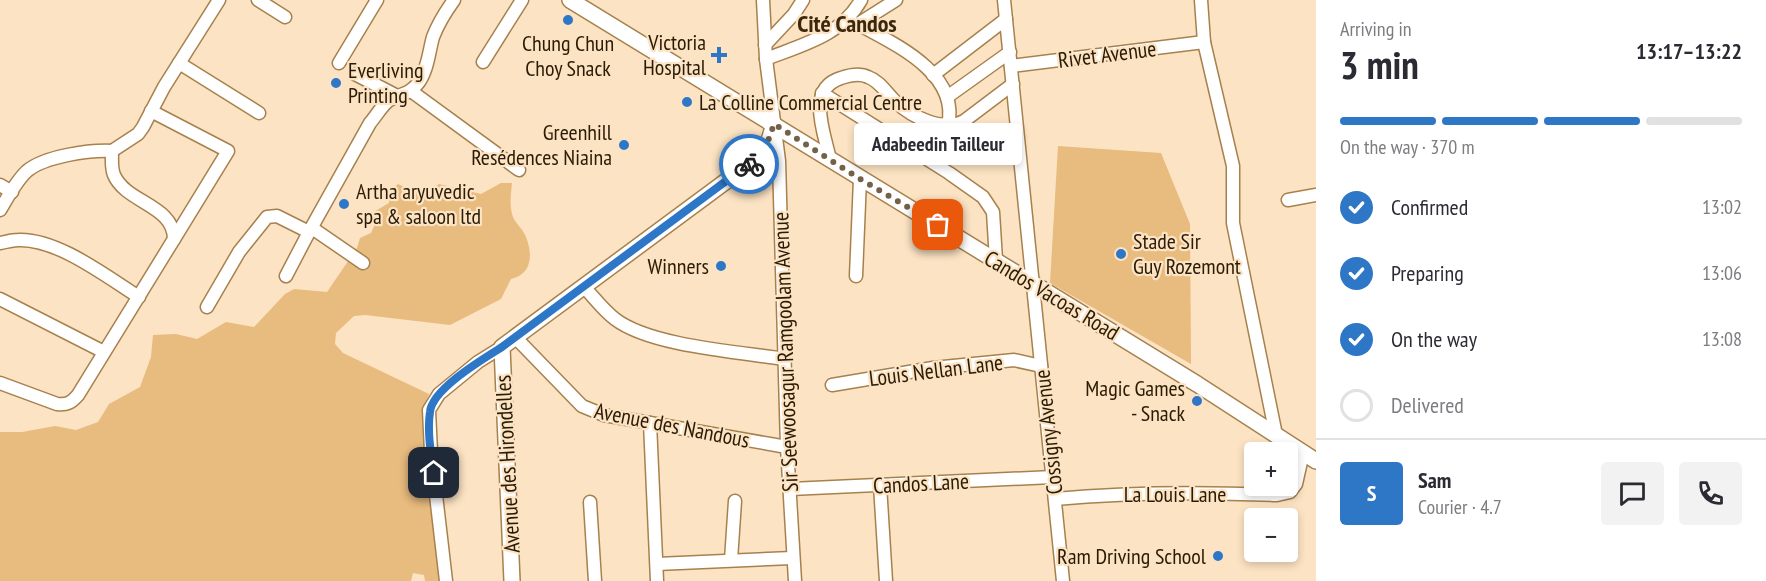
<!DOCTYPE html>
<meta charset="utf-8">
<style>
body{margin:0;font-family:"PT Sans Narrow",sans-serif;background:#f2f2f3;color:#2b2b33;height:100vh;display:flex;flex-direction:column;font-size:22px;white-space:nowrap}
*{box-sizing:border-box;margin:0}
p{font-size:20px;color:#7c7c81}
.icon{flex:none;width:33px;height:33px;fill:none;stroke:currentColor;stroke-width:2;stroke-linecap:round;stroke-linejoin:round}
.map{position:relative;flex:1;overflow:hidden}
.panel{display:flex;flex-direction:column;background:#fff;width:450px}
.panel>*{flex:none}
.fabs{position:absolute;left:1244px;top:442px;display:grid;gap:12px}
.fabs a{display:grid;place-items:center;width:54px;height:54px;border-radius:6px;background:#fff;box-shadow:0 3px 9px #0003;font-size:30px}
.pin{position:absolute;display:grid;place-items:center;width:51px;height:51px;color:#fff;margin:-26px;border-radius:12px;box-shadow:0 3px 9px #0006}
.courier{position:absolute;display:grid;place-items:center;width:60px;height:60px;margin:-30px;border:4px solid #2e77c7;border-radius:50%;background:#fff;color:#222;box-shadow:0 2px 8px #0007}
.bubble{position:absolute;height:42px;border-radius:6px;background:#fff;box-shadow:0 3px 9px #0003;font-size:20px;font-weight:600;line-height:42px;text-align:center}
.summary em{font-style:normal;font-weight:600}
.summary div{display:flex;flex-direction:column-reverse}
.summary{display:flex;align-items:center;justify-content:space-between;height:102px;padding:0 24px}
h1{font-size:39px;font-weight:600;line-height:45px}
.bar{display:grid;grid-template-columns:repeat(4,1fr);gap:9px 6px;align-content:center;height:72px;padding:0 24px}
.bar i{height:8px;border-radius:4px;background:#e1e1e2}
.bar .current{background:#2e77c7}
.bar p{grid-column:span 4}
.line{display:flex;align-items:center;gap:15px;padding:0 24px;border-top:2px solid #e1e1e2}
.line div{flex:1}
.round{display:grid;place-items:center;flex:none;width:63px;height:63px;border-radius:6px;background:#f2f2f3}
ol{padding:0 24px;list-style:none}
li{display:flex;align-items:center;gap:18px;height:66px}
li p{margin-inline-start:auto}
li .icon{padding:6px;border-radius:50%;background:#2e77c7;color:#fff;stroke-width:4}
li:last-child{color:#7c7c81}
li i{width:33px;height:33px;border:3px solid #e1e1e2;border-radius:50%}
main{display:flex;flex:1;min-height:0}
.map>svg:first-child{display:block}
.green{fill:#e8bb7f}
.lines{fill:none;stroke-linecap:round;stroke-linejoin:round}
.minor-casing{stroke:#a7814d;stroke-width:15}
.major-casing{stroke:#a7814d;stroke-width:18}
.minor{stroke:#fff;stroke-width:12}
.major{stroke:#fff;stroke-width:15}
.done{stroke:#746148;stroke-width:6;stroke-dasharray:0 10.8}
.route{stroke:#2e77c7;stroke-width:8}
.poi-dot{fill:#2e77c7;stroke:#fce3c3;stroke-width:2}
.labels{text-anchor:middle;stroke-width:4.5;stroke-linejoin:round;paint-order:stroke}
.poi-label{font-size:22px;fill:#2a1b05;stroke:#fce3c3;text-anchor:end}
.street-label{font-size:22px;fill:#2a1b05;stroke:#fce3c3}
.neighbourhood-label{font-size:24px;font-weight:bold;fill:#3b280c;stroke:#fce3c3}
</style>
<main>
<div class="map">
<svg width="1316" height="581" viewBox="0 0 1316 581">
<rect width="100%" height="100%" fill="#fce3c3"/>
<!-- green -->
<g class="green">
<path d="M1058 146 1161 153 1190 224 1191 364 1050 283Z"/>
<path d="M501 183H512C511 194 509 206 513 217 516 224 523 229 526 237 533 255 532 274 511 279L501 299 450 325 365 315 354 316 336 333 335 344 343 353 429 394 423 409 440 581H425L424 575 413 573 411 581H0V432H22L55 426 76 430 98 422 109 404 140 387 151 357 153 335 176 334 197 339 226 322 254 327 285 294 294 289 327 292 357 248 360 238 371 233 375 224 372 213 389 203 390 192 398 184C417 193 422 197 439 184L481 194Z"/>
</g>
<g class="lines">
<defs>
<g id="minor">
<path d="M258 0 285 17"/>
<path d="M763 0 766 59 779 161 787 447 795 581"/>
<path d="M1004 0 1063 581"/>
<path d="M1201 0 1204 42 1233 166V223L1276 435"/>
<path d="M853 23 858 24 896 0"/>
<path d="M858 24C894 44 960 73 948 125"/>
<path d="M765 45 794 14 803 0"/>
<path d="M766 59C801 45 841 36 861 0"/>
<path d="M483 62 522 0"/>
<path d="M179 63 259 113"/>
<path d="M339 63 377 0"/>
<path d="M1011 66 1204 42"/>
<path d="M355 74 399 97"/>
<path d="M933 75 1006 19"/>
<path d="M411 91 519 170"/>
<path d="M822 93 949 173 983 197 993 212 996 260"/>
<path d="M947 97 1010 52"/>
<path d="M151 111 228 151 174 239"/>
<path d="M112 151 138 134 143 127 164 87 219 0"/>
<path d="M830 160C825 134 805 89 841 78 850 75 860 73 868 77 880 81 887 94 896 102 912 117 942 132 964 121L1013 84"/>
<path d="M0 185 12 192"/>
<path d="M1288 200 1316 195"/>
<path d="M0 210C8 197 16 181 27 171 45 156 89 150 112 151"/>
<path d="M312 228 363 263"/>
<path d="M0 243C6 242 12 240 18 240 57 238 107 277 139 297"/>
<path d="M286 276 309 232"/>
<path d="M856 276 860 179"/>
<path d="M583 286C593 296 603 310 615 319 650 346 739 352 785 359"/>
<path d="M0 299 104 352"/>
<path d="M207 307 239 252 267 217 277 216 309 232 370 123C376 116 381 107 388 101 399 94 411 94 419 82 428 69 429 51 433 37 438 24 446 11 454 0"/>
<path d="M515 337 582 406 604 415 787 447"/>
<path d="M0 383 57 404C67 405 71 403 78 395L174 239C174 205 126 203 114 175 111 168 112 159 112 151"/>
<path d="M832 385 933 368 1014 360 1041 366"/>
<path d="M650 423 657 581"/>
<path d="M880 485 886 581"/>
<path d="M790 489 1053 477"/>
<path d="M1055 499C1129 492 1203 492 1277 495L1290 492 1296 484 1303 453"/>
<path d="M590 502 595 581"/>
<path d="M731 560 735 501"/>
<path d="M657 564 792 558"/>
<path d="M446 581 431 452 429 410 439 394 478 362 502 347"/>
</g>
<g id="major">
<path d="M570 0 1197 384 1316 461"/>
<path d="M512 581 502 347 752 162 767 147 774 124"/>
</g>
</defs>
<!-- minor casing -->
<use href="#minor" class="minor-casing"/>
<!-- major casing -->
<use href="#major" class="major-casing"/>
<!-- minor -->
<use href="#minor" class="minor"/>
<!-- major -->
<use href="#major" class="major"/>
</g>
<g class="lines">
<!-- done -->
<path class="done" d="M749 164 766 147 774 124 860 179 938 225"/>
<!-- route -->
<path class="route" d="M434 473C431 454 427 432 430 412 432 389 483 359 502 347L749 164"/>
</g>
<!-- markers -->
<g class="poi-dot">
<circle cx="568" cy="20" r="6"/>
<path d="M716 46h6v6h6v6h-6v6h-6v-6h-6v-6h6z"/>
<circle cx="336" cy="83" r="6"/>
<circle cx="687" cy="102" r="6"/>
<circle cx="624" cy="145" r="6"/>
<circle cx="344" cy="204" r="6"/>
<circle cx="1121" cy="254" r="6"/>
<circle cx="721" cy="266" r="6"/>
<circle cx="1197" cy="401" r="6"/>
<circle cx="1218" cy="556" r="6"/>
</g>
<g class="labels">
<!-- poi labels -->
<g class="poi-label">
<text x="706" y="50">Victoria<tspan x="706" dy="25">Hospital</tspan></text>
<text x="568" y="51" text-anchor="middle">Chung Chun<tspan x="568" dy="25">Choy Snack</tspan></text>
<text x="348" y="78" text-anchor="start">Everliving<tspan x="348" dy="25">Printing</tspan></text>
<text x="699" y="110" text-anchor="start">La Colline Commercial Centre</text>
<text x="612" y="140">Greenhill<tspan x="612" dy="25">Resédences Niaina</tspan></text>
<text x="356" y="199" text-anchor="start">Artha aryuvedic<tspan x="356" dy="25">spa &amp; saloon ltd</tspan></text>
<text x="1133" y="249" text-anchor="start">Stade Sir<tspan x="1133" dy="25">Guy Rozemont</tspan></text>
<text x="709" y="274">Winners</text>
<text x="1185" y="396">Magic Games<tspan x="1185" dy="25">- Snack</tspan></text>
<text x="1206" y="564">Ram Driving School</text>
</g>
<!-- street labels -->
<g class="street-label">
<text transform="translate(1107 54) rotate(-7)" y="8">Rivet Avenue</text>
<text transform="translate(1052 295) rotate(31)" y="8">Candos Vacoas Road</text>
<text transform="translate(785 352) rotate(-92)" y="8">Sir Seewoosagur Ramgoolam Avenue</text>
<text transform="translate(936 370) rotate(-7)" y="8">Louis Nellan Lane</text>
<text transform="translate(672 425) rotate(11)" y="8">Avenue des Nandous</text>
<text transform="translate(1048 432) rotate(-96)" y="8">Cossigny Avenue</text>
<text transform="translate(507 464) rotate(-93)" y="8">Avenue des Hirondelles</text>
<text transform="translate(921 483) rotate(-3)" y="8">Candos Lane</text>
<text x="1175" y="502">La Louis Lane</text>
</g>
<!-- neighbourhood labels -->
<g class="neighbourhood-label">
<text x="847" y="32">Cité Candos</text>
</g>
</g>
</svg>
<div class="fabs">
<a>+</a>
<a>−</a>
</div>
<div class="pin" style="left:938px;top:225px;background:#ea580c"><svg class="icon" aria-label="bag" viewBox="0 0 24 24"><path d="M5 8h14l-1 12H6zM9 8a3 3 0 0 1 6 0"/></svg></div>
<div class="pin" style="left:434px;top:473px;background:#1f2937"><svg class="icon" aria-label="home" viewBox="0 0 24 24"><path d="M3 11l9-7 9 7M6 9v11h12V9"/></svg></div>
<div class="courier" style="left:749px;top:164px"><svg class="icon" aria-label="bike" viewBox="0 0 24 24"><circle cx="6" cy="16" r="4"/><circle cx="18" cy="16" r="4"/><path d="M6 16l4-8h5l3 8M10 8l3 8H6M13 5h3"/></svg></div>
<div class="bubble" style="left:854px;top:123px;width:168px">Adabeedin Tailleur</div>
</div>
<section class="panel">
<div class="summary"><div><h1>3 min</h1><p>Arriving in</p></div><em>13:17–13:22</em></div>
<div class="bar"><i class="current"></i><i class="current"></i><i class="current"></i><i></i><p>On the way · 370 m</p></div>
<ol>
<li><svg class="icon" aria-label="check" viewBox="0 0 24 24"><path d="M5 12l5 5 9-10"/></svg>Confirmed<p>13:02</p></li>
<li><svg class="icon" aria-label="check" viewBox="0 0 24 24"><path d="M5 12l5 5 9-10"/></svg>Preparing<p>13:06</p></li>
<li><svg class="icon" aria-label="check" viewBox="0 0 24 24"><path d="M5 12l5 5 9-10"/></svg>On the way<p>13:08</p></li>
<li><i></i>Delivered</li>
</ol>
<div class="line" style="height:108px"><b class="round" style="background:#2e77c7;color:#fff">S</b><div><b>Sam</b><p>Courier · 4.7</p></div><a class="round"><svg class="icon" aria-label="chat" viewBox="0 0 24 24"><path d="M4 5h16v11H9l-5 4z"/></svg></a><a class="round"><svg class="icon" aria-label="phone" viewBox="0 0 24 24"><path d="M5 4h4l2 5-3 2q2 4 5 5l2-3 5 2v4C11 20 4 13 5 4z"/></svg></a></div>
</section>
</main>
